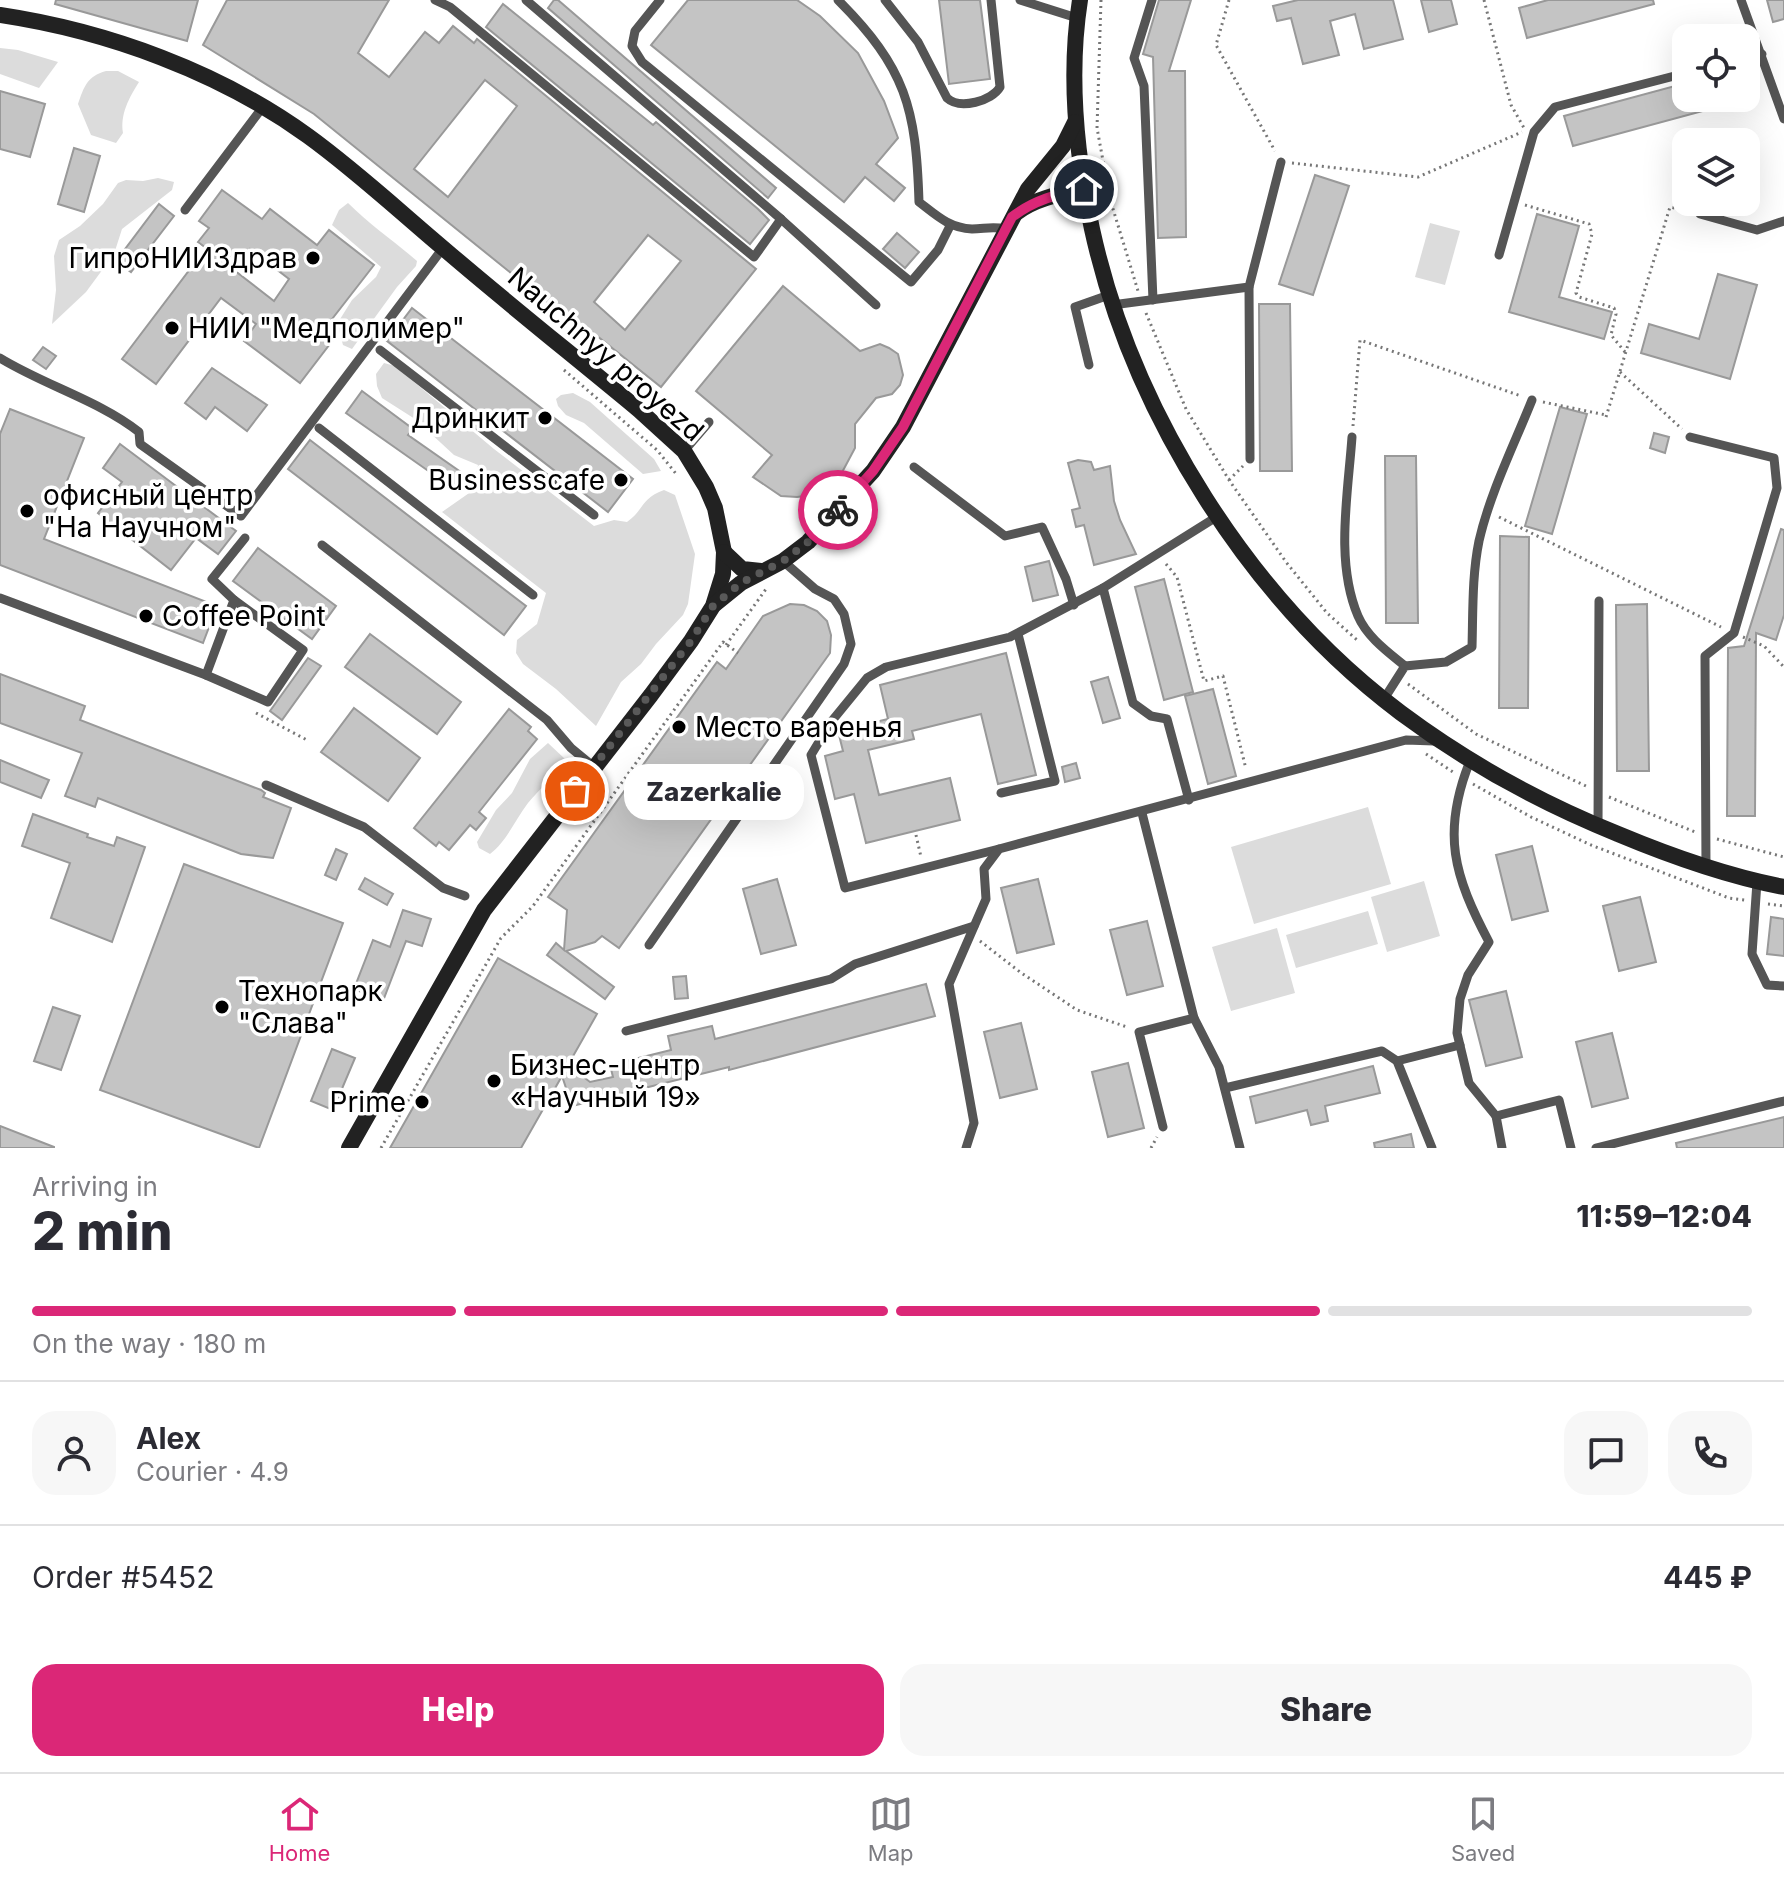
<!DOCTYPE html>
<meta charset="utf-8">
<style>
body{margin:0;font-family:Inter,sans-serif;background:#f7f7f7;color:#2b2b33;height:100vh;display:flex;flex-direction:column;font-size:30px;white-space:nowrap}
*{box-sizing:border-box;margin:0}
p{font-size:26px;color:#7c7c81}
.icon{flex:none;width:44px;height:44px;fill:none;stroke:currentColor;stroke-width:2;stroke-linecap:round;stroke-linejoin:round}
.map{position:relative;height:1148px;overflow:hidden}
.sheet{display:flex;flex-direction:column;background:#fff;flex:1}
.sheet>*{flex:none}
.tools{position:absolute;left:1672px;top:24px;display:grid;gap:16px}
.tools a{display:grid;place-items:center;width:88px;height:88px;border-radius:16px;background:#fff;box-shadow:0 8px 32px #0002;font-size:40px}
.pin{position:absolute;display:grid;place-items:center;width:68px;height:68px;color:#fff;margin:-34px;border:4px solid #fff;border-radius:50%;box-shadow:0 2px 8px #0007}
.courier{position:absolute;display:grid;place-items:center;width:80px;height:80px;margin:-40px;border:6px solid #db2777;border-radius:50%;background:#fff;color:#222;box-shadow:0 2px 10px #0007}
.bubble{position:absolute;height:56px;border-radius:24px;background:#fff;box-shadow:0 8px 32px #0002;font-size:26px;font-weight:800;line-height:56px;text-align:center}
.summary em{font-style:normal;font-weight:800}
.summary div{display:flex;flex-direction:column-reverse}
.summary{display:flex;align-items:center;justify-content:space-between;height:136px;padding:0 32px}
h1{font-size:52px;font-weight:800;line-height:60px}
.bar{display:grid;grid-template-columns:repeat(4,1fr);gap:12px 8px;align-content:center;height:96px;padding:0 32px}
.bar i{height:10px;border-radius:6px;background:#e1e1e2}
.bar .selected{background:#db2777}
.bar p{grid-column:span 4}
.line{display:flex;align-items:center;gap:20px;padding:0 32px;border-top:2px solid #e1e1e2}
.line div{flex:1}
.round{display:grid;place-items:center;flex:none;width:84px;height:84px;border-radius:24px;background:#f7f7f7}
.cta{display:flex;gap:16px;margin-top:auto;padding:16px 32px}
.cta a{flex:1;height:92px;border-radius:24px;background:#db2777;color:#fff;font-size:32px;font-weight:800;line-height:92px;text-align:center}
.cta a+a{background:#f7f7f7;color:#2b2b33}
.menu{display:flex;justify-content:space-around;align-items:center;height:112px;border-top:2px solid #e1e1e2;background:#fff;font-size:22px;color:#7c7c81}
.menu a{display:grid;justify-items:center;gap:4px}
.menu .selected{color:#db2777}
.map>svg:first-child{display:block}
.green{fill:#dcdcdc}
.building{fill:#c4c4c4;stroke:#999;stroke-width:2;fill-rule:evenodd}
.lines{fill:none;stroke-linecap:round;stroke-linejoin:round}
.path{stroke:#777;stroke-width:3;stroke-dasharray:2 4;stroke-linecap:butt}
.lane{stroke:#555;stroke-width:9}
.secondary{stroke:#222;stroke-width:16}
.done{stroke:#595959;stroke-width:8;stroke-dasharray:0 14.4}
.route{stroke:#db2777;stroke-width:10}
.poi-dot{fill:#000;stroke:#fff;stroke-width:3}
.labels{text-anchor:middle;stroke-width:7;stroke-linejoin:round;paint-order:stroke}
.poi-label{font-size:28px;fill:#000;stroke:#fff;text-anchor:start}
.street-label{font-size:28px;fill:#000;stroke:#fff}
</style>
<div class="map">
<svg width="1784" height="1148" viewBox="0 0 1784 1148">
<rect width="100%" height="100%" fill="#fff"/>
<!-- green -->
<g class="green">
<path d="M0 48 18 50 58 62 39 88 0 74Z"/>
<path d="M106 71H118L139 82C129 98 120 114 123 133L116 143 91 135 78 104C84 87 87 76 106 71Z"/>
<path d="M158 178 174 182 172 190 122 229 114 254 86 292 52 324 56 290 54 256 59 240 80 226 103 204 118 183 126 180 143 181Z"/>
<path d="M348 203C370 225 394 241 417 261L416 266 397 287 352 349 343 345 337 324 352 300 376 277 381 267 332 225 339 210Z"/>
<path d="M1430 223 1460 231 1445 285 1415 277Z"/>
<path d="M384 363 395 366 494 449 594 526 614 520 627 522C645 509 640 499 664 490L675 495 695 554 688 604 683 615 656 644 641 664 621 682 596 726 556 689 523 664 516 653 517 640 537 624 546 593 442 512 472 491 478 465 454 455 415 419 382 398 377 386 376 374Z"/>
<path d="M573 393 590 402 654 459 661 471 643 474 584 423 566 415 558 406 556 399 561 395Z"/>
<path d="M548 743 565 759C554 776 541 788 528 803 515 820 507 841 490 854L479 848 477 842 496 810 512 793 530 759Z"/>
<path d="M1368 807 1391 884 1254 924 1231 847Z"/>
<path d="M1424 881 1440 936 1387 952 1371 897Z"/>
<path d="M1368 911 1378 944 1296 968 1286 935Z"/>
<path d="M1277 928 1295 993 1231 1011 1212 947Z"/>
</g>
<!-- building -->
<g class="building">
<path d="M56 0H198L187 41 55 4Z"/>
<path d="M227 0H389L358 53 389 77 425 32 439 43 453 26 474 43 477 39 756 269 661 387 587 328 584 332 314 114 203 45ZM485 80 517 106 448 197 414 169ZM648 235 681 261 625 330 594 302Z"/>
<path d="M554 0H558L776 188 768 198 548 8Z"/>
<path d="M688 0H797L820 16 858 53 884 101 898 138 876 164 905 188 894 201 865 177 844 202 651 45Z"/>
<path d="M939 0H980L990 79 949 84Z"/>
<path d="M1159 0H1191L1169 71H1185L1186 237 1158 238 1153 57 1143 54Z"/>
<path d="M1298 0H1393L1403 39 1364 49 1355 14 1330 21 1339 55 1303 64 1291 18 1277 21 1273 6Z"/>
<path d="M1421 0H1451L1457 24 1429 32Z"/>
<path d="M1548 0H1653L1654 4 1527 38 1519 8Z"/>
<path d="M1767 0H1784V19L1773 22Z"/>
<path d="M503 4 653 125 656 122 758 209 769 220 750 244 486 27Z"/>
<path d="M1686 83V98H1736V102L1573 146 1564 116Z"/>
<path d="M0 91 45 104 30 157 0 149Z"/>
<path d="M74 148 100 156 84 212 58 204Z"/>
<path d="M1315 175 1349 186 1313 295 1279 284Z"/>
<path d="M222 190 262 219 270 209 317 245 329 230 374 265 322 332 333 340 300 383 244 341 256 324 221 298 156 384 122 359 206 248 198 242 209 228 199 221ZM250 249 289 279 274 301 234 270Z"/>
<path d="M159 204 174 216 131 272 116 261Z"/>
<path d="M1537 214 1579 226 1559 297 1612 312 1604 339 1509 312Z"/>
<path d="M897 233 919 252 905 268 883 249Z"/>
<path d="M1718 274 1757 285 1730 379 1641 353 1649 324 1699 339Z"/>
<path d="M783 286 860 351 880 344 889 348 898 354 903 375 900 385 892 394 876 398 855 424V448L839 478 827 488 813 495 797 497 781 496 753 477 772 455 696 391Z"/>
<path d="M1259 304H1290L1292 471H1260Z"/>
<path d="M412 308 633 479 608 512 387 341Z"/>
<path d="M43 347 56 356 46 369 33 360Z"/>
<path d="M212 368 267 405 247 431 215 407 206 419 185 403Z"/>
<path d="M362 391 413 429 408 435 465 475 454 489 346 413Z"/>
<path d="M1560 407 1587 414 1552 534 1525 526Z"/>
<path d="M10 409 84 438 44 539 217 606 203 643 0 565V434Z"/>
<path d="M1654 433 1669 437 1665 453 1650 448Z"/>
<path d="M310 440 526 606 504 635 288 469Z"/>
<path d="M120 444 236 531 218 554 196 538 171 570 98 513 122 482 103 468Z"/>
<path d="M1385 456H1416L1418 623H1386Z"/>
<path d="M1078 460 1091 462 1094 470 1110 466 1114 501 1120 520 1136 554 1094 565 1084 525 1076 527 1072 510 1080 508 1068 463Z"/>
<path d="M1781 529 1784 530V615L1776 640 1756 633 1755 816H1727L1728 648 1744 646Z"/>
<path d="M1500 536 1529 537 1528 708H1499Z"/>
<path d="M258 548 336 606 312 639 233 581Z"/>
<path d="M1049 561 1058 595 1033 601 1025 567Z"/>
<path d="M1164 579 1193 692 1164 700 1135 587Z"/>
<path d="M790 604 804 605 817 611 827 621 831 635 830 653 619 948 602 936 595 942 566 951 614 987 605 999 547 955 556 943 564 950 567 910 548 897 717 662 726 669 763 616Z"/>
<path d="M1647 604 1649 771H1617L1616 605Z"/>
<path d="M370 634 461 702 437 734 345 667Z"/>
<path d="M1006 653 1036 775 998 784 981 714 912 731 914 739 868 750 879 795 950 778 960 820 866 843 854 794 835 799 825 756 843 751 838 731 888 719 880 685Z"/>
<path d="M308 658 321 666 282 720 270 711Z"/>
<path d="M0 674 85 706 80 720 261 790 265 793 263 797 291 808 273 858 241 854 98 798 95 807 65 796 82 753 0 723Z"/>
<path d="M1108 677 1120 718 1103 723 1091 682Z"/>
<path d="M1213 689 1236 776 1208 784 1185 696Z"/>
<path d="M354 708 420 758 388 801 321 752Z"/>
<path d="M509 709 531 727 528 731 537 739 479 812 486 818 476 830 470 825 449 850 439 842 436 846 414 828Z"/>
<path d="M0 760 49 780 41 798 0 782Z"/>
<path d="M1076 763 1080 778 1065 782 1062 767Z"/>
<path d="M33 814 88 834 87 837 114 846 117 837 145 847 112 942 51 918 70 863 22 846Z"/>
<path d="M1532 846 1548 911 1512 920 1496 855Z"/>
<path d="M336 849 347 854 336 880 325 875Z"/>
<path d="M184 864 343 923 259 1148 100 1090Z"/>
<path d="M365 878 393 894 387 905 359 889Z"/>
<path d="M777 879 796 945 761 954 743 889Z"/>
<path d="M1038 879 1054 944 1017 953 1001 888Z"/>
<path d="M1640 897 1656 962 1619 971 1603 906Z"/>
<path d="M403 910 431 919 422 946 406 941 383 1001 354 989 373 940 390 947Z"/>
<path d="M1771 917 1784 919V956L1767 954Z"/>
<path d="M1147 921 1163 986 1127 995 1110 930Z"/>
<path d="M498 958 597 1014 568 1065 590 1082 613 1077 610 1065 671 1050 668 1036 712 1026 715 1039 926 984 935 1016 729 1070V1067L572 1106 562 1076 521 1148H390Z"/>
<path d="M686 976 688 998 675 999 673 977Z"/>
<path d="M1506 991 1522 1057 1486 1066 1469 1000Z"/>
<path d="M53 1007 80 1016 61 1070 34 1061Z"/>
<path d="M1021 1023 1037 1089 1000 1098 984 1032Z"/>
<path d="M1612 1033 1628 1098 1592 1107 1576 1042Z"/>
<path d="M332 1049 355 1058 333 1110 311 1101Z"/>
<path d="M1128 1063 1144 1128 1108 1137 1092 1072Z"/>
<path d="M1373 1066 1380 1093 1325 1106 1328 1121 1311 1125 1307 1110 1256 1123 1250 1097Z"/>
<path d="M1784 1117V1148H1677L1676 1143Z"/>
<path d="M0 1126 54 1147V1148H0Z"/>
<path d="M1411 1134 1414 1148H1375L1374 1143Z"/>
</g>
<g class="lines">
<!-- path -->
<g class="path">
<path d="M1101 0 1097 128 1110 199 1138 291"/>
<path d="M1229 0 1216 45 1275 151"/>
<path d="M1484 0 1511 105 1524 128"/>
<path d="M1292 163 1418 177 1522 132"/>
<path d="M1525 205 1589 224 1592 234 1576 293 1579 297 1614 308 1616 314 1611 335 1625 352"/>
<path d="M1146 313 1186 409 1229 480 1286 562 1327 613 1357 640"/>
<path d="M564 370 657 450 677 475"/>
<path d="M1620 372 1682 429"/>
<path d="M1543 402 1606 415"/>
<path d="M1606 417 1670 207 1689 211"/>
<path d="M1353 426 1360 340 1521 396"/>
<path d="M1229 480 1243 466"/>
<path d="M1499 517 1721 627"/>
<path d="M1166 564 1177 577 1204 681 1223 676 1246 769"/>
<path d="M1743 637 1764 646 1784 667"/>
<path d="M726 645 766 589"/>
<path d="M1408 684 1476 734 1588 787"/>
<path d="M256 713 307 740"/>
<path d="M1426 754 1453 772"/>
<path d="M1473 784 1531 817 1591 845 1729 898 1745 900"/>
<path d="M1609 797 1695 832"/>
<path d="M916 835 921 857"/>
<path d="M1717 839 1784 857"/>
<path d="M1768 904 1784 906"/>
<path d="M980 941 1020 972 1077 1010 1127 1027"/>
<path d="M381 1148 501 938 533 906 723 642 738 653"/>
<path d="M1151 1148 1157 1137"/>
</g>
<!-- lane -->
<g class="lane">
<path d="M435 0 450 7 754 257 781 219"/>
<path d="M526 0 781 219 876 305"/>
<path d="M660 0 635 31 632 46 642 62 911 282 938 250 950 226"/>
<path d="M838 0C906 68 916 108 919 202 936 215 949 228 972 229 984 229 993 226 1005 229"/>
<path d="M885 0 918 42 947 98C960 110 992 101 1000 87L991 0"/>
<path d="M1020 0 1077 18"/>
<path d="M1152 0 1134 58 1144 86 1153 300"/>
<path d="M1741 0 1784 119"/>
<path d="M1746 58 1762 54"/>
<path d="M185 210 262 108"/>
<path d="M1700 214 1757 230 1784 221"/>
<path d="M1499 255 1534 132 1555 107 1686 73"/>
<path d="M1249 287 1250 459"/>
<path d="M1112 305 1249 287 1281 162"/>
<path d="M380 350 594 515"/>
<path d="M0 358C44 385 100 401 139 432L140 444 241 516 443 248"/>
<path d="M1089 365 1075 307 1109 295"/>
<path d="M319 428 533 595"/>
<path d="M1352 437C1348 494 1335 562 1358 616 1367 637 1388 652 1405 666"/>
<path d="M1690 437 1774 458 1777 488 1734 633 1705 656 1706 869"/>
<path d="M684 451 709 422"/>
<path d="M914 467 1005 536 1042 527 1066 579 1074 605"/>
<path d="M322 545 547 720 571 748 594 767"/>
<path d="M0 598 206 675 268 702 303 650 234 600"/>
<path d="M206 675 234 600 212 579 245 538"/>
<path d="M1384 699 1405 666 1446 662 1472 647C1473 612 1472 575 1479 541 1490 493 1514 445 1532 400"/>
<path d="M1470 761C1441 833 1454 876 1489 942L1468 975 1460 999 1457 1033 1469 1083 1496 1116 1559 1100 1571 1148"/>
<path d="M266 785 364 827 443 888 465 896"/>
<path d="M1001 793 1055 781 1018 634"/>
<path d="M1189 800 1167 719 1151 716 1133 703 1103 588 1218 516"/>
<path d="M1142 813 1194 1018 1139 1032 1163 1127"/>
<path d="M1598 826 1599 601"/>
<path d="M999 849 845 888 811 755 831 722 867 678 886 667 1010 637 1103 588"/>
<path d="M1757 882 1752 954 1767 985 1784 986"/>
<path d="M649 945 844 664 851 644 844 614 834 599 815 589 783 561"/>
<path d="M1194 1018 1219 1067 1240 1148"/>
<path d="M626 1031 831 979 855 964 974 926"/>
<path d="M1397 1061 1460 1045"/>
<path d="M1225 1088 1382 1051 1397 1061 1432 1148"/>
<path d="M1496 1116 1502 1148"/>
<path d="M966 1148 974 1123 949 984 986 899 984 869 999 849 1406 740 1434 741"/>
<path d="M1596 1148 1784 1101"/>
</g>
<!-- secondary -->
<g class="secondary">
<path d="M1080 0C1068 76 1076 154 1092 229 1132 412 1250 600 1401 713 1468 763 1541 803 1618 834 1673 857 1726 876 1784 887"/>
<path d="M0 15C107 31 220 72 308 136 355 170 398 210 443 248 507 303 574 356 639 410L684 451 706 487 715 508 724 552 723 574 713 606 691 641 651 695 484 910 349 1148"/>
<path d="M1016 213C1036 198 1060 194 1084 189"/>
<path d="M724 552 742 569 761 571"/>
<path d="M715 604 741 583 783 561 808 542 873 471 903 427 1028 189 1063 146 1075 122"/>
</g>
</g>
<g class="lines">
<!-- done -->
<path class="done" d="M575 791 691 641 713 606 741 583 783 561 808 542 838 510"/>
<!-- route -->
<path class="route" d="M838 510 873 471 903 427 1012 217C1034 200 1057 194 1084 189"/>
</g>
<!-- markers -->
<g class="poi-dot">
<circle cx="313" cy="258" r="8"/>
<circle cx="172" cy="328" r="8"/>
<circle cx="545" cy="418" r="8"/>
<circle cx="621" cy="480" r="8"/>
<circle cx="27" cy="511" r="8"/>
<circle cx="146" cy="616" r="8"/>
<circle cx="679" cy="727" r="8"/>
<circle cx="222" cy="1007" r="8"/>
<circle cx="494" cy="1081" r="8"/>
<circle cx="422" cy="1102" r="8"/>
</g>
<g class="labels">
<!-- poi labels -->
<g class="poi-label">
<text x="297" y="268" text-anchor="end">ГипроНИИЗдрав</text>
<text x="188" y="338">НИИ "Медполимер"</text>
<text x="529" y="428" text-anchor="end">Дринкит</text>
<text x="605" y="490" text-anchor="end">Businesscafe</text>
<text x="43" y="505">офисный центр<tspan x="43" dy="32">"На Научном"</tspan></text>
<text x="162" y="626">Coffee Point</text>
<text x="695" y="737">Место варенья</text>
<text x="238" y="1001">Технопарк<tspan x="238" dy="32">"Слава"</tspan></text>
<text x="510" y="1075">Бизнес-центр<tspan x="510" dy="32">«Научный 19»</tspan></text>
<text x="406" y="1112" text-anchor="end">Prime</text>
</g>
<!-- street labels -->
<g class="street-label">
<text transform="translate(606 354) rotate(41)" y="10">Nauchnyy proyezd</text>
</g>
</g>
</svg>
<div class="tools">
<a><svg class="icon" aria-label="locate" viewBox="0 0 24 24"><circle cx="12" cy="12" r="6"/><path d="M12 2v4M12 18v4M2 12h4M18 12h4"/></svg></a>
<a><svg class="icon" aria-label="layers" viewBox="0 0 24 24"><path d="M12 4l9 5-9 5-9-5zM3 14l9 5 9-5"/></svg></a>
</div>
<div class="pin" style="left:575px;top:791px;background:#ea580c"><svg class="icon" aria-label="bag" viewBox="0 0 24 24"><path d="M5 8h14l-1 12H6zM9 8a3 3 0 0 1 6 0"/></svg></div>
<div class="pin" style="left:1084px;top:189px;background:#1f2937"><svg class="icon" aria-label="home" viewBox="0 0 24 24"><path d="M3 11l9-7 9 7M6 9v11h12V9"/></svg></div>
<div class="courier" style="left:838px;top:510px"><svg class="icon" aria-label="bike" viewBox="0 0 24 24"><circle cx="6" cy="16" r="4"/><circle cx="18" cy="16" r="4"/><path d="M6 16l4-8h5l3 8M10 8l3 8H6M13 5h3"/></svg></div>
<div class="bubble" style="left:624px;top:764px;width:180px">Zazerkalie</div>
</div>
<section class="sheet">
<div class="summary"><div><h1>2 min</h1><p>Arriving in</p></div><em>11:59–12:04</em></div>
<div class="bar"><i class="selected"></i><i class="selected"></i><i class="selected"></i><i></i><p>On the way · 180 m</p></div>
<div class="line" style="height:144px"><a class="round"><svg class="icon" aria-label="person" viewBox="0 0 24 24"><circle cx="12" cy="8" r="4"/><path d="M4 21q1-7 8-7t8 7"/></svg></a><div><b>Alex</b><p>Courier · 4.9</p></div><a class="round"><svg class="icon" aria-label="chat" viewBox="0 0 24 24"><path d="M4 5h16v11H9l-5 4z"/></svg></a><a class="round"><svg class="icon" aria-label="phone" viewBox="0 0 24 24"><path d="M5 4h4l2 5-3 2q2 4 5 5l2-3 5 2v4C11 20 4 13 5 4z"/></svg></a></div>
<div class="line" style="height:104px"><div>Order #5452</div><b>445 ₽</b></div>
<div class="cta"><a>Help</a><a>Share</a></div>
</section>
<nav class="menu">
<a class="selected"><svg class="icon" aria-label="home" viewBox="0 0 24 24"><path d="M3 11l9-7 9 7M6 9v11h12V9"/></svg>Home</a>
<a><svg class="icon" aria-label="map" viewBox="0 0 24 24"><path d="M3 6l6-2 6 2 6-2v14l-6 2-6-2-6 2zM9 4v14M15 6v14"/></svg>Map</a>
<a><svg class="icon" aria-label="saved" viewBox="0 0 24 24"><path d="M7 4h10v16l-5-4-5 4z"/></svg>Saved</a>
</nav>
